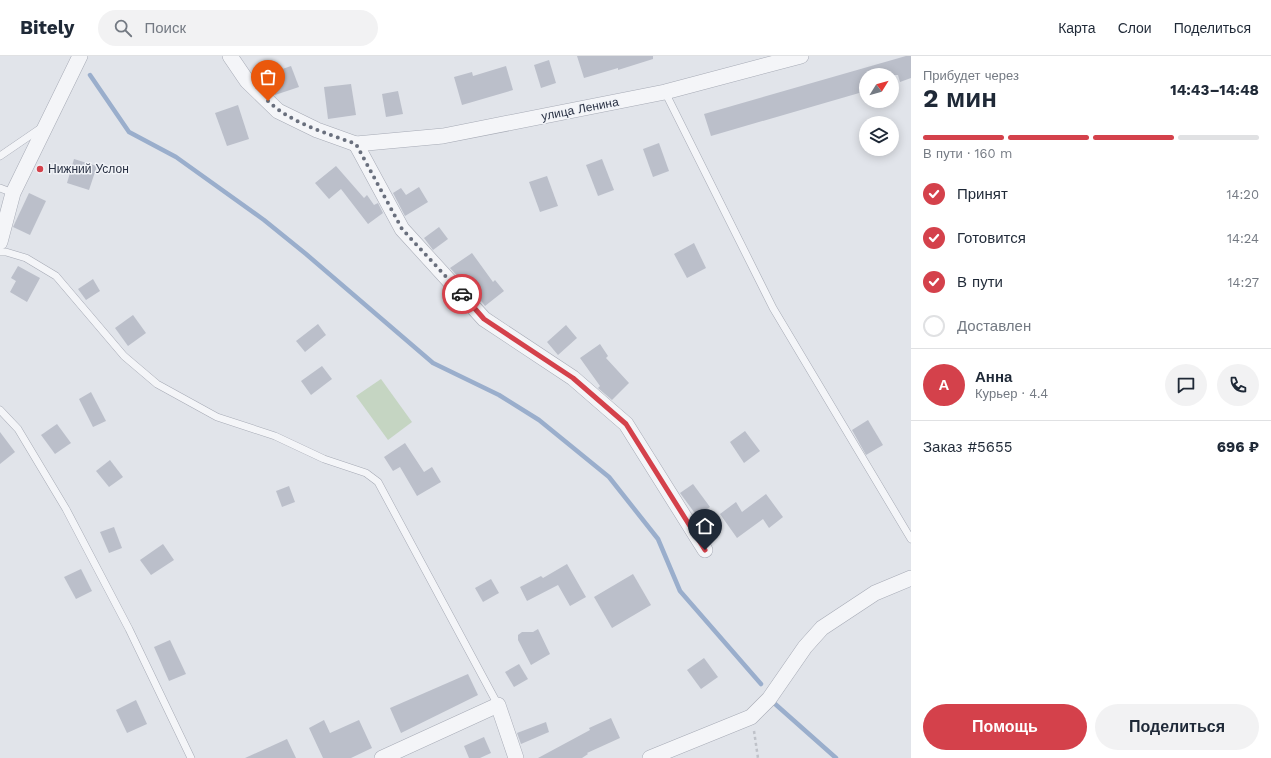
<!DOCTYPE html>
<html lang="ru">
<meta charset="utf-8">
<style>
body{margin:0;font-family:"Work Sans",sans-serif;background:#f2f2f3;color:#1f2937;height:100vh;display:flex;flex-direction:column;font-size:15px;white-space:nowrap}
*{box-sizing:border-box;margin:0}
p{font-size:13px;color:#747a83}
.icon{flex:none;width:22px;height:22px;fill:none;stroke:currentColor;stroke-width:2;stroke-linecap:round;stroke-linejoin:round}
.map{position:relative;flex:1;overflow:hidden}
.sheet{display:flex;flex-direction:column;background:#fff;width:360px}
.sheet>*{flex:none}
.needle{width:26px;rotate:53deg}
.tools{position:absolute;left:859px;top:12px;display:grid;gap:8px}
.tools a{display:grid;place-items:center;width:40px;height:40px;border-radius:50%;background:#fff;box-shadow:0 2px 10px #0003;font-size:20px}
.pin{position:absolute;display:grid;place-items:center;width:34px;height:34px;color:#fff;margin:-41px -17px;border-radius:50% 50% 50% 0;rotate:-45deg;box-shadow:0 0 4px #0007}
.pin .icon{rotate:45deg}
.courier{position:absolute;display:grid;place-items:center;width:40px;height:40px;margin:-20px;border:3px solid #d4414b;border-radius:50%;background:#fff;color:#222;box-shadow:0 1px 5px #0007}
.headline em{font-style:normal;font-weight:700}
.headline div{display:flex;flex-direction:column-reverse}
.headline{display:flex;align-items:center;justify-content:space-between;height:68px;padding:0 12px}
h1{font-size:26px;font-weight:700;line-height:30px}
.bar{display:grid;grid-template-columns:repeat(4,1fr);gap:6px 4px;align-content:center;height:48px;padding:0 12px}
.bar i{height:5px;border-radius:3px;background:#e0e1e3}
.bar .active{background:#d4414b}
.bar p{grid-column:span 4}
.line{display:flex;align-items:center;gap:10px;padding:0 12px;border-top:1px solid #e0e1e3}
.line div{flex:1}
.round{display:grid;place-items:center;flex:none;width:42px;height:42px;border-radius:21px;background:#f2f2f3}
ol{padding:0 12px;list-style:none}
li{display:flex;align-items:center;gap:12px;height:44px}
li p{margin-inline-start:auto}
li .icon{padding:4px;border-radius:50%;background:#d4414b;color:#fff;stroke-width:4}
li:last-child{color:#747a83}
li i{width:22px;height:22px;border:2px solid #e0e1e3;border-radius:50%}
.primary-button{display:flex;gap:8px;margin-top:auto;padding:8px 12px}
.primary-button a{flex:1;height:46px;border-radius:24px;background:#d4414b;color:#fff;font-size:16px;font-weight:700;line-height:46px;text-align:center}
.primary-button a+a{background:#f2f2f3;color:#1f2937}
header{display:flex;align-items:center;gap:24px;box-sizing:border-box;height:56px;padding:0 20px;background:#fff;border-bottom:1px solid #e0e1e3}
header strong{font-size:19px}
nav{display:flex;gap:22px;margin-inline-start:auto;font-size:14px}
.search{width:280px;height:36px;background:#f2f2f3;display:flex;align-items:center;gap:10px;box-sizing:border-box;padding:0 14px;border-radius:22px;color:#747a83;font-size:15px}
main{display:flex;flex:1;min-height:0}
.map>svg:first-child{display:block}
.green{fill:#c5d5c2}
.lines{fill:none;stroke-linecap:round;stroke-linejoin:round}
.stream{stroke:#9aaecc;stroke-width:4.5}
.building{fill:#bbbfca}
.lane-casing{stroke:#a6aab5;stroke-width:8}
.street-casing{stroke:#a6aab5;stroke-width:16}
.path{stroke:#bfc2c9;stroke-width:2.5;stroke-dasharray:3 3;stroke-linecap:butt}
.lane{stroke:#f4f5f8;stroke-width:7}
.street{stroke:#f4f5f8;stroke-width:15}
.done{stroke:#696f7d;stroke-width:4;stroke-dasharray:0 7.2}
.route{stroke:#d4414b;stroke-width:5}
.poi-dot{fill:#d4414b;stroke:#f1f3f7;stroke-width:1.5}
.labels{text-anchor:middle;stroke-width:3;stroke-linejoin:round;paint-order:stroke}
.street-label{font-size:12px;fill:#283043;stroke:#f1f3f7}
.poi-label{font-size:12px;fill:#283043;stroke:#f1f3f7;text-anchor:start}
</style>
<header>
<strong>Bitely</strong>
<div class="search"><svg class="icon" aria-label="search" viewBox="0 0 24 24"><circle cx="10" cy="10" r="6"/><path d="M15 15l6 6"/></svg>Поиск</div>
<nav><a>Карта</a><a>Слои</a><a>Поделиться</a></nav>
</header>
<main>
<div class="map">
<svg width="911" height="702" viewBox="0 0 911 702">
<rect width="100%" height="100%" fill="#e1e4ea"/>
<!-- green -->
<path class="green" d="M381 323 412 366 388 384 356 340Z"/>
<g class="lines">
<!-- stream -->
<g class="stream">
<path d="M90 19 129 76 176 101 264 164 306 198 433 307 499 339 539 364 609 421 658 483 680 535 761 628"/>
<path d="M774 647 836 702"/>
</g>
</g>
<!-- building -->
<g class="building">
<path d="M577 0H653V3L618 14V12L584 22Z"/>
<path d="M906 0H911V22L900 26 898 19H866V35L711 80 704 58Z"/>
<path d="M549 4 556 27 541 32 534 9Z"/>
<path d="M291 10 299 31 275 39 268 18Z"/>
<path d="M506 10 513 34 462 49 454 21 472 16 473 20Z"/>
<path d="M351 28 356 59 328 63 324 31Z"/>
<path d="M398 35 403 58 386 61 382 38Z"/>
<path d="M238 49 249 83 227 90 215 57Z"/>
<path d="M659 87 669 115 653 121 643 93Z"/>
<path d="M74 103 97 110 89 134 67 127Z"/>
<path d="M602 103 614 134 598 140 586 109Z"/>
<path d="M336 110 364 142 367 139 374 149 378 147 383 157 368 168 341 133 329 143 315 127Z"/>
<path d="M547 120 558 150 540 156 529 126Z"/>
<path d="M419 131 428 146 405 160 393 137 401 132 406 139Z"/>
<path d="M29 137 46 145 30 179 13 171Z"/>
<path d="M439 171 448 183 433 194 424 182Z"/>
<path d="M694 187 706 212 687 222 674 198Z"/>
<path d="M472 197 493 226 495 224 504 235 485 250 465 223 462 225 450 212Z"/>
<path d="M18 210 40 222 27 246 10 236 16 225 11 222Z"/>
<path d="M93 223 100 235 86 244 78 233Z"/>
<path d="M133 259 146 277 128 290 115 272Z"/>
<path d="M318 268 326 279 305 296 296 285Z"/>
<path d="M566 269 577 282 558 299 547 286Z"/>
<path d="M600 288 608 300 606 302 629 327 612 344 598 332 600 330 580 302Z"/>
<path d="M322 310 332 323 311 339 301 325Z"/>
<path d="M91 336 106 365 93 371 79 343Z"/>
<path d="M868 364 883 389 866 399 852 374Z"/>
<path d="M57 368 71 387 55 398 41 379Z"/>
<path d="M745 375 760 395 744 407 730 386Z"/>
<path d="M0 376 15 396 0 408Z"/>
<path d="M405 387 424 416 432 411 441 426 417 440 400 411 393 415 384 401Z"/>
<path d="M110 404 123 421 109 431 96 415Z"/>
<path d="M693 428 710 451 697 460 680 437Z"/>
<path d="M289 430 295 446 282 451 276 435Z"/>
<path d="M766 438 783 461 769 472 763 463 737 482 720 458 736 446 742 456Z"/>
<path d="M114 471 122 492 109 497 100 476Z"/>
<path d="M163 488 174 504 151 519 140 504Z"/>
<path d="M567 508 586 541 570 550 558 529 527 545 520 531 541 520 543 522Z"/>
<path d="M81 513 92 535 76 543 64 521Z"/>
<path d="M633 518 651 549 612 572 594 541Z"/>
<path d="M491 523 499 537 483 546 475 532Z"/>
<path d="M538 573 550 598 531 609 518 584V579L522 576H533Z"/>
<path d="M170 584 186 618 169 625 154 591Z"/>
<path d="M704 602 718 621 701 633 687 614Z"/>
<path d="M519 608 528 623 514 631 505 616Z"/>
<path d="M468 618 478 639 401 677 390 652Z"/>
<path d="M136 644 147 668 127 677 116 654Z"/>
<path d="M611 662 620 682 587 697 588 698 582 702H538L590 674 589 672Z"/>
<path d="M324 664 330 677 359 664 372 692 351 702H323L309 672Z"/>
<path d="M546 666 549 676 521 688 517 677Z"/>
<path d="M484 681 491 697 480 702H469L464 690Z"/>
<path d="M287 683 296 702H245Z"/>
</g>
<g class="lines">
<defs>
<g id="lane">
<path d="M665 36 773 252 911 483"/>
<path d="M0 100 41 72"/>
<path d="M0 132 13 137"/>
<path d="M0 196H6L26 202 56 220 124 300 157 328 217 361 275 380 324 403 366 417 378 426 498 649"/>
<path d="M0 354 18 373 66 453 129 573 191 702"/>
</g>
<g id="street">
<path d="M230 0 247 25 278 55 317 74 356 88 443 80 665 36 801 0"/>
<path d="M356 88 402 173 484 263 573 322 626 368 705 494"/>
<path d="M0 186 13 137 80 0"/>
<path d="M382 702 498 649 516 702"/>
<path d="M650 702 751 661 769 643 805 591 822 572 875 537 911 522"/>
</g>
</defs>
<!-- lane casing -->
<use href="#lane" class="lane-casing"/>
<!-- street casing -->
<use href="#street" class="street-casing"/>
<!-- path -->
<path class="path" d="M754 675 758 702"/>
<!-- lane -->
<use href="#lane" class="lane"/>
<!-- street -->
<use href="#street" class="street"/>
</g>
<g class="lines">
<!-- done -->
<path class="done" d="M268 45C291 67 326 77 356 88L402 173 462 238"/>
<!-- route -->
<path class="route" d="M462 238 484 263 573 322 626 368 705 494"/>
</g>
<!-- markers -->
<circle class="poi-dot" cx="40" cy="113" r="4"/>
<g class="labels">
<!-- street labels -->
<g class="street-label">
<text transform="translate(580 53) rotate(-11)" y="4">улица Ленина</text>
</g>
<!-- poi labels -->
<g class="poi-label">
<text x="48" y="117">Нижний Услон</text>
</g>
</g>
</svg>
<div class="tools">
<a><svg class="needle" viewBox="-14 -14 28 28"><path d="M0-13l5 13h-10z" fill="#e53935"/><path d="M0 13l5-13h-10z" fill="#747a83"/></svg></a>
<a><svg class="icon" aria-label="layers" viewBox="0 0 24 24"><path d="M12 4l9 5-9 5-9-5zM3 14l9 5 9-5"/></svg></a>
</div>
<div class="pin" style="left:268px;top:45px;background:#ea580c"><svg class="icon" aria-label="bag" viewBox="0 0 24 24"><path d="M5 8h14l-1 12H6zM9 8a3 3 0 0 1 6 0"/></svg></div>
<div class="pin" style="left:705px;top:494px;background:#1f2937"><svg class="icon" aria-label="home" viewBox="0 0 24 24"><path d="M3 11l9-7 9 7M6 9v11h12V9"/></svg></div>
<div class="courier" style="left:462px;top:238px"><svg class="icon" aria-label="car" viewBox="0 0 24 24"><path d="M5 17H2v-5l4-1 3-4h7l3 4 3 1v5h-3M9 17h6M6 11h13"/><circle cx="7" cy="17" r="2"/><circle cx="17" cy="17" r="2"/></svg></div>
</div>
<section class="sheet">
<div class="headline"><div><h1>2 мин</h1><p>Прибудет через</p></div><em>14:43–14:48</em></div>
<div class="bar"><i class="active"></i><i class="active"></i><i class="active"></i><i></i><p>В пути · 160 m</p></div>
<ol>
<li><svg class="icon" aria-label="check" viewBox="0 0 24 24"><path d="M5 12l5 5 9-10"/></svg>Принят<p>14:20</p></li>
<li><svg class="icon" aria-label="check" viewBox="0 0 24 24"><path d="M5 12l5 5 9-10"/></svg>Готовится<p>14:24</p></li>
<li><svg class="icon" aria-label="check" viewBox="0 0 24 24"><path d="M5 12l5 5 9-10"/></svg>В пути<p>14:27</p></li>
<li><i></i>Доставлен</li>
</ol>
<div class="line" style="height:72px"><b class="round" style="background:#d4414b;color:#fff">А</b><div><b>Анна</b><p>Курьер · 4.4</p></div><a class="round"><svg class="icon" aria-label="chat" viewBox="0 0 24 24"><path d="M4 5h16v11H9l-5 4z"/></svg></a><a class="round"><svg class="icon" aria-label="phone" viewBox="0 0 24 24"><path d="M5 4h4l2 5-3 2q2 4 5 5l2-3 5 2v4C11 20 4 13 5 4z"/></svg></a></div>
<div class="line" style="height:52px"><div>Заказ #5655</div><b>696 ₽</b></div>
<div class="primary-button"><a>Помощь</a><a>Поделиться</a></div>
</section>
</main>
